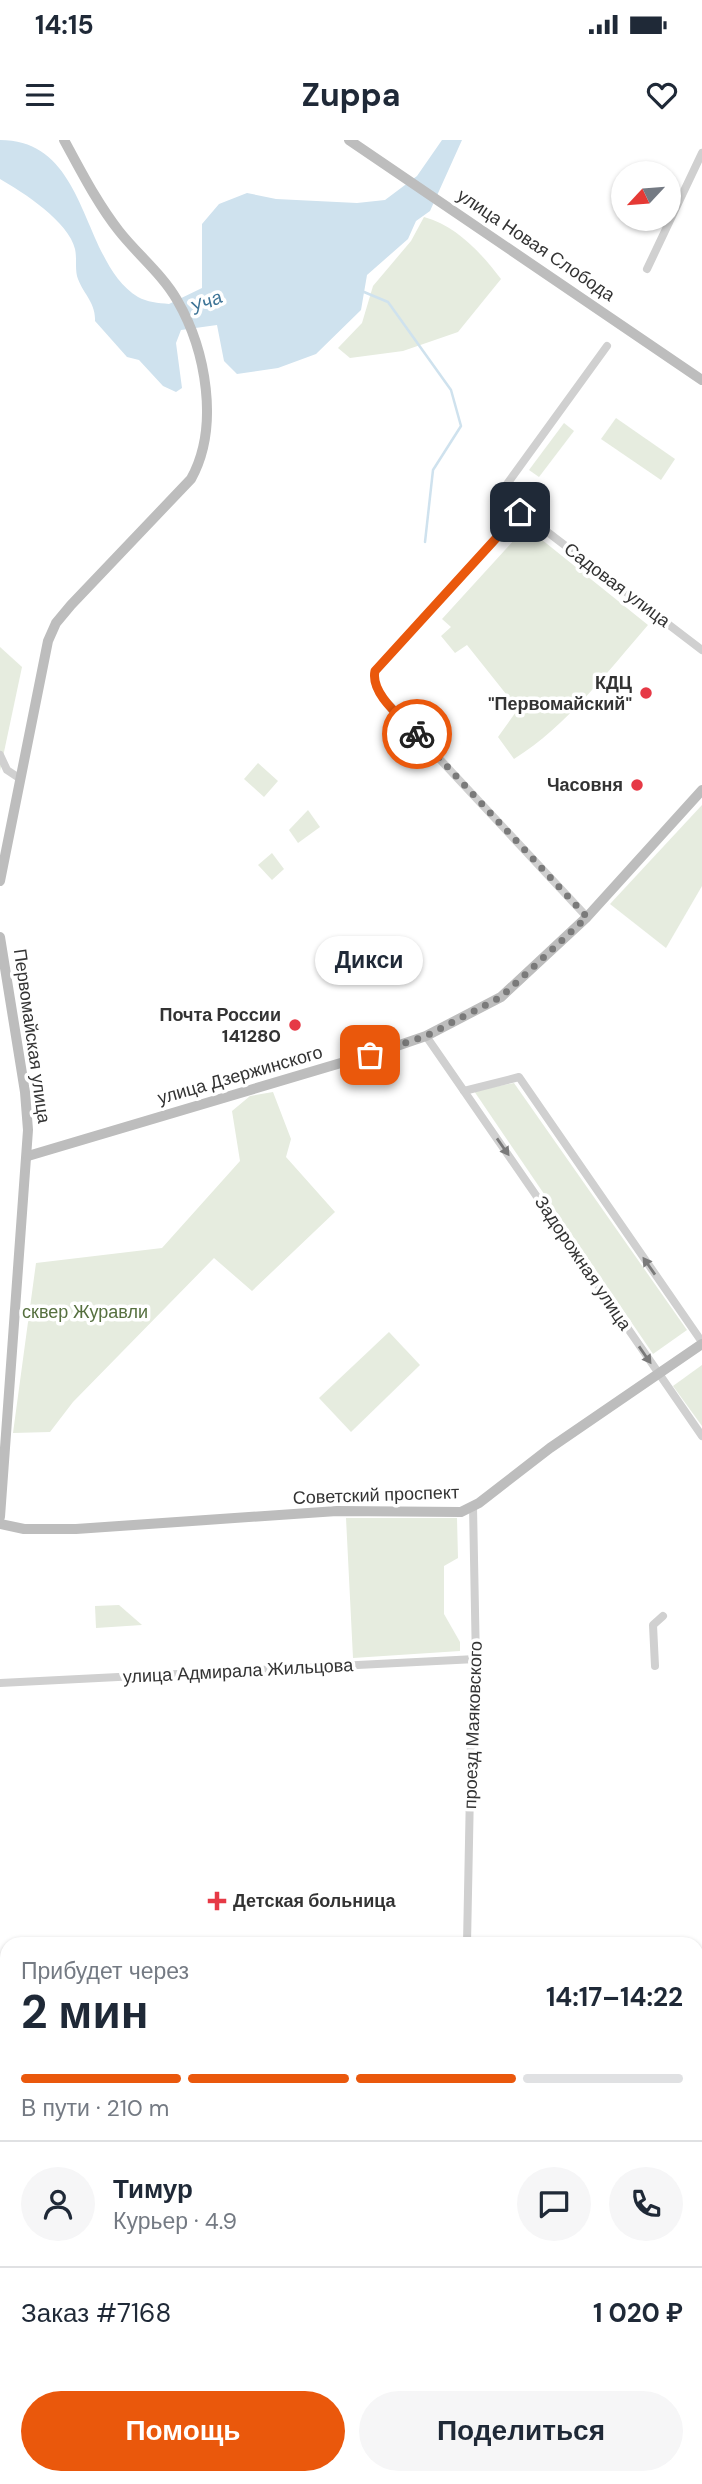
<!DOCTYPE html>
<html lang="ru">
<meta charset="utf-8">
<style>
body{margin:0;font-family:"DM Sans",sans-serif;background:#f6f6f7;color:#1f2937;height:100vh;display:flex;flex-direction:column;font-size:26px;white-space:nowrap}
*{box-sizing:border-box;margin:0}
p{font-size:23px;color:#747a83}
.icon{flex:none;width:38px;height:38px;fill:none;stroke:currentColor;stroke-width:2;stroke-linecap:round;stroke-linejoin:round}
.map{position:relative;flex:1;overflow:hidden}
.details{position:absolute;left:0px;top:1797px;width:704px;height:548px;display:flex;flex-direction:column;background:#fff;border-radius:21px 21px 0 0;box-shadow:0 2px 5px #0004}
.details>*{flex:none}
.needle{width:46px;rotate:244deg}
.buttons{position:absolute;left:611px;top:21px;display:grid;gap:14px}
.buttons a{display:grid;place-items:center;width:70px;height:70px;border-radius:50%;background:#fff;box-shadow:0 2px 5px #0004;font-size:35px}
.pin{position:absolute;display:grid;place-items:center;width:60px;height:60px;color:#fff;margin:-30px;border-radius:14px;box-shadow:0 4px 10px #0006}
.courier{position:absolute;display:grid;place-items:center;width:70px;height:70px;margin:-35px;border:5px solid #ea580c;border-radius:50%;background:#fff;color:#222;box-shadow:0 2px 9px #0007}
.bubble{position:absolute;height:49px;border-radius:24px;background:#fff;box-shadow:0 2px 5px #0004;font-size:23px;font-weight:700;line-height:49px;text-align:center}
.overview em{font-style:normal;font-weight:700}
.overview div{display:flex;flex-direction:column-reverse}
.overview{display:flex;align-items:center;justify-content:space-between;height:119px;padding:0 21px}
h1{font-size:46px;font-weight:700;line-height:52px}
.bar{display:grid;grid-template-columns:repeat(4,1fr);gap:10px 7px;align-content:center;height:84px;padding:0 21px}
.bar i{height:9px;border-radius:5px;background:#e0e1e3}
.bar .on{background:#ea580c}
.bar p{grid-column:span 4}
.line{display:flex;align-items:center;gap:18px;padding:0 21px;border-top:2px solid #e0e1e3}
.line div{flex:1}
.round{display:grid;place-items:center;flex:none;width:74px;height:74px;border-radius:37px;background:#f6f6f7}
.button{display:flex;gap:14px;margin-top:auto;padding:14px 21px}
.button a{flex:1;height:80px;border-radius:42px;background:#ea580c;color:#fff;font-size:28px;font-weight:700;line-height:80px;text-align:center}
.button a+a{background:#f6f6f7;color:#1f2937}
.status{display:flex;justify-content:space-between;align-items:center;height:49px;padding:0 35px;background:#fff;direction:ltr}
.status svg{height:19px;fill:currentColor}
header{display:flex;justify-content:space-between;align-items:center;height:91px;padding:0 21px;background:#fff;font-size:32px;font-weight:700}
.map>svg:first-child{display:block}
.green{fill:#e6ecdf}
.water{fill:#cfe2ee}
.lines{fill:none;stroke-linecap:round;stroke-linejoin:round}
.stream{stroke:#cfe2ee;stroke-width:2.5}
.street{stroke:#d0d0d0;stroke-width:8}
.secondary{stroke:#bdbdbd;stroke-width:10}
.oneway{fill:#7a7a7a}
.done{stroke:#7a7a7a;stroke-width:7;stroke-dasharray:0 12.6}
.route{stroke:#ea580c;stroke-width:9}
.poi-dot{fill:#e63946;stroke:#fff;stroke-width:2.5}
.labels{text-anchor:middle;stroke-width:7;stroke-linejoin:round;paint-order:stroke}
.street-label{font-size:18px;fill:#333;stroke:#fff}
.poi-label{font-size:18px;font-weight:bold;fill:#333;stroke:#fff;text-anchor:end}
.park-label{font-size:18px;fill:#56703f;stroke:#fff}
.water-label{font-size:19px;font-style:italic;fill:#3f7597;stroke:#fff}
</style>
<div class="status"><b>14:15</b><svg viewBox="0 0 49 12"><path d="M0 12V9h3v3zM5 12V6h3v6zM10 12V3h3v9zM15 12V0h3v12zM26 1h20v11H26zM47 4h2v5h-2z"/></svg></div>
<header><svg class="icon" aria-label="menu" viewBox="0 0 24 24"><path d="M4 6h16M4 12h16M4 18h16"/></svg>Zuppa<svg class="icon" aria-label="heart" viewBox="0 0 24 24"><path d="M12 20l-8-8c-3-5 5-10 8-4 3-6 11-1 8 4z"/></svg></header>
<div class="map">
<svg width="702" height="2344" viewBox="0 0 702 2344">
<rect width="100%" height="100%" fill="#fff"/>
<!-- green -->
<g class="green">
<path d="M424 77C457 86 481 113 501 139L458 192 403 211 350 218 338 208 362 183 373 146 411 101Z"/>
<path d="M616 278 675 319 661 340 601 299Z"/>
<path d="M564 283 574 291 539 337 529 330Z"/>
<path d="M526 387 648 485C607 532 567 586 514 619L498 597 518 569 467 505 455 513 441 496 451 487 442 479Z"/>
<path d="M0 507 22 527 0 631Z"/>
<path d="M258 623 278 641 264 657 244 639Z"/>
<path d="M702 665V746L666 808 610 764Z"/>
<path d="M308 670 320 687 298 703 289 690Z"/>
<path d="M272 713 284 729 272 740 258 725Z"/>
<path d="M514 943 687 1190 653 1214 474 951Z"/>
<path d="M273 952 291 999 286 1017 335 1072 252 1151 214 1118 73 1262 50 1292 13 1293 36 1123 162 1108 240 1021 232 971 250 956Z"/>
<path d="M389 1192 420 1225 351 1292 319 1258Z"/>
<path d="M702 1225V1286L673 1246Z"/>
<path d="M346 1378H457L458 1418 444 1426V1474L460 1502V1511L353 1518Z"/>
<path d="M119 1465 142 1485 96 1488 95 1466Z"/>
<path d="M702 1825V2149L697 2152 696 1828Z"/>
<path d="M702 2169V2344H502L499 2338H696V2172Z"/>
<path d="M7 2171V2338H336L325 2344H0V2174Z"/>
</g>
<!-- water -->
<path class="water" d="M0 0C90 0 80 122 138 157 147 162 158 163 169 164L202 148V84L219 64 247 53 276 59 357 63 385 60 417 36 442 0H462L430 71 416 81 408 99 367 135 361 170 316 214 278 228 237 234 224 221 217 185 181 190 176 203 182 248 176 252 163 246 139 220 127 217 95 181C96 162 82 153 77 136 75 127 77 118 75 109 69 82 23 52 0 39Z"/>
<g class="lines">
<!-- stream -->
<path class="stream" d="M364 152 388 162 451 250 461 286 433 330 425 402"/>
<!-- street -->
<g class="street">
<path d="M647 129 702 13"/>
<path d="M607 206 499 355 702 510"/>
<path d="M520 372 375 531C371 552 393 567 405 582L587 777"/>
<path d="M0 615 7 630 19 638"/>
<path d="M426 896 464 951 519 937 702 1202"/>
<path d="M464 951 702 1296"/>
<path d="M655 1526 653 1485 663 1476"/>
<path d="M0 1543 476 1519"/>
<path d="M467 1804 471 1600 476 1523 473 1366"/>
<path d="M696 1824 702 1821"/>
<path d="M0 2157 7 2154"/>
</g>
<!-- secondary -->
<g class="secondary">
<path d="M349 0 702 240"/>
<path d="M0 741 48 501 56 483 71 465 191 339C220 287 206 210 177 160 163 135 137 114 119 91 97 63 81 31 64 0"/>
<path d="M0 797 25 952 28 990 0 1377"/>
<path d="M28 1016 388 909 426 896 501 857 587 777 702 650"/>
<path d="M0 1384 24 1389H76L337 1371 461 1372 479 1363 550 1308 702 1204"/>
<path d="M696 2164 702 2161"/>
<path d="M357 2344 369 2338"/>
</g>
</g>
<!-- one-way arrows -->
<defs><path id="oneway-solid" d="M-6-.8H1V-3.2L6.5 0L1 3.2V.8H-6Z" transform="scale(1.75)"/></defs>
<g class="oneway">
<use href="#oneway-solid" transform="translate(503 1007) rotate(55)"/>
<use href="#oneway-solid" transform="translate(649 1126) rotate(-125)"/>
<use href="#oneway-solid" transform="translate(645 1215) rotate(55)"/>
</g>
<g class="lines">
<!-- done -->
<path class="done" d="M370 915 426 896 501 857 587 777 417 594"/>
<!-- route -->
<path class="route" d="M417 594C402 578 370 554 375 531L520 372"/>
</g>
<!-- markers -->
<g class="poi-dot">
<circle cx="646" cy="553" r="7"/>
<circle cx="637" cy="645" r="7"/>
<circle cx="295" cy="885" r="7"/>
<path d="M213.5 1750.5h7v7h7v7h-7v7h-7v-7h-7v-7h7z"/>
</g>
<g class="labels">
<!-- street labels -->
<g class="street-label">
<text transform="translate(536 105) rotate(34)" y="6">улица Новая Слобода</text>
<text transform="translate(617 445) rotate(37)" y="6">Садовая улица</text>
<text transform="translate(32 896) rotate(82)" y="6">Первомайская улица</text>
<text transform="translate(240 935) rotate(-16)" y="6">улица Дзержинского</text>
<text transform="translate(583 1123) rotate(56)" y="6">Задорожная улица</text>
<text transform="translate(376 1355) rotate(-2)" y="6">Советский проспект</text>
<text transform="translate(238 1531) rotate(-3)" y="6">улица Адмирала Жильцова</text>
<text transform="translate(473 1585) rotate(-88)" y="6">проезд Маяковского</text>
</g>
<!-- poi labels -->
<g class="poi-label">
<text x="632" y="549">КДЦ<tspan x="632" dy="21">"Первомайский"</tspan></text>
<text x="623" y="651">Часовня</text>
<text x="281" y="881">Почта России<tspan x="281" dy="21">141280</tspan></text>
<text x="233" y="1767" text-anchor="start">Детская больница</text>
</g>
<!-- park labels -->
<g class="park-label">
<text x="85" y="1178">сквер Журавли</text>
</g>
<!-- water labels -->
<g class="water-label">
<text transform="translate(206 162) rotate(-25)" y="7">Уча</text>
</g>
</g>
</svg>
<div class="buttons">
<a><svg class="needle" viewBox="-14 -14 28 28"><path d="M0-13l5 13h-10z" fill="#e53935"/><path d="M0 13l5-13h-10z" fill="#747a83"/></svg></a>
</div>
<div class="pin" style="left:370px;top:915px;background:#ea580c"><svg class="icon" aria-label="bag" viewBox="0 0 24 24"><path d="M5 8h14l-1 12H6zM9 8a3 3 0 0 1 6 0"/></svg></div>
<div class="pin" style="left:520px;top:372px;background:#1f2937"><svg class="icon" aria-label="home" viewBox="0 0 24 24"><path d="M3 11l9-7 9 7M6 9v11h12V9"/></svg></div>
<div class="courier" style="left:417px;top:594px"><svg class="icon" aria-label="bike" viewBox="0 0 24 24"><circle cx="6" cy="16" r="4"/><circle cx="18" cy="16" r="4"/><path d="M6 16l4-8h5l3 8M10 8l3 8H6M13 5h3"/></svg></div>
<div class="bubble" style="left:315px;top:796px;width:108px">Дикси</div>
<section class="details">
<div class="overview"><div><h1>2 мин</h1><p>Прибудет через</p></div><em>14:17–14:22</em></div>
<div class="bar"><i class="on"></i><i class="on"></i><i class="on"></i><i></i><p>В пути · 210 m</p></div>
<div class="line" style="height:126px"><a class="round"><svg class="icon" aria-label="person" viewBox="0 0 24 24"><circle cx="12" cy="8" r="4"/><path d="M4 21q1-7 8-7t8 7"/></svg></a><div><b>Тимур</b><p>Курьер · 4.9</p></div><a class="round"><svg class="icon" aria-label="chat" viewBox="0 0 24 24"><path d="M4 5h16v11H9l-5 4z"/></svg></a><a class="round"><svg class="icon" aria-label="phone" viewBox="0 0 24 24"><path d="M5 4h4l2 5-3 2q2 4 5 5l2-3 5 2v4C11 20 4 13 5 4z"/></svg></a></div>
<div class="line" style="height:91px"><div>Заказ #7168</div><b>1 020 ₽</b></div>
<div class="button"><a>Помощь</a><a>Поделиться</a></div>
</section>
</div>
